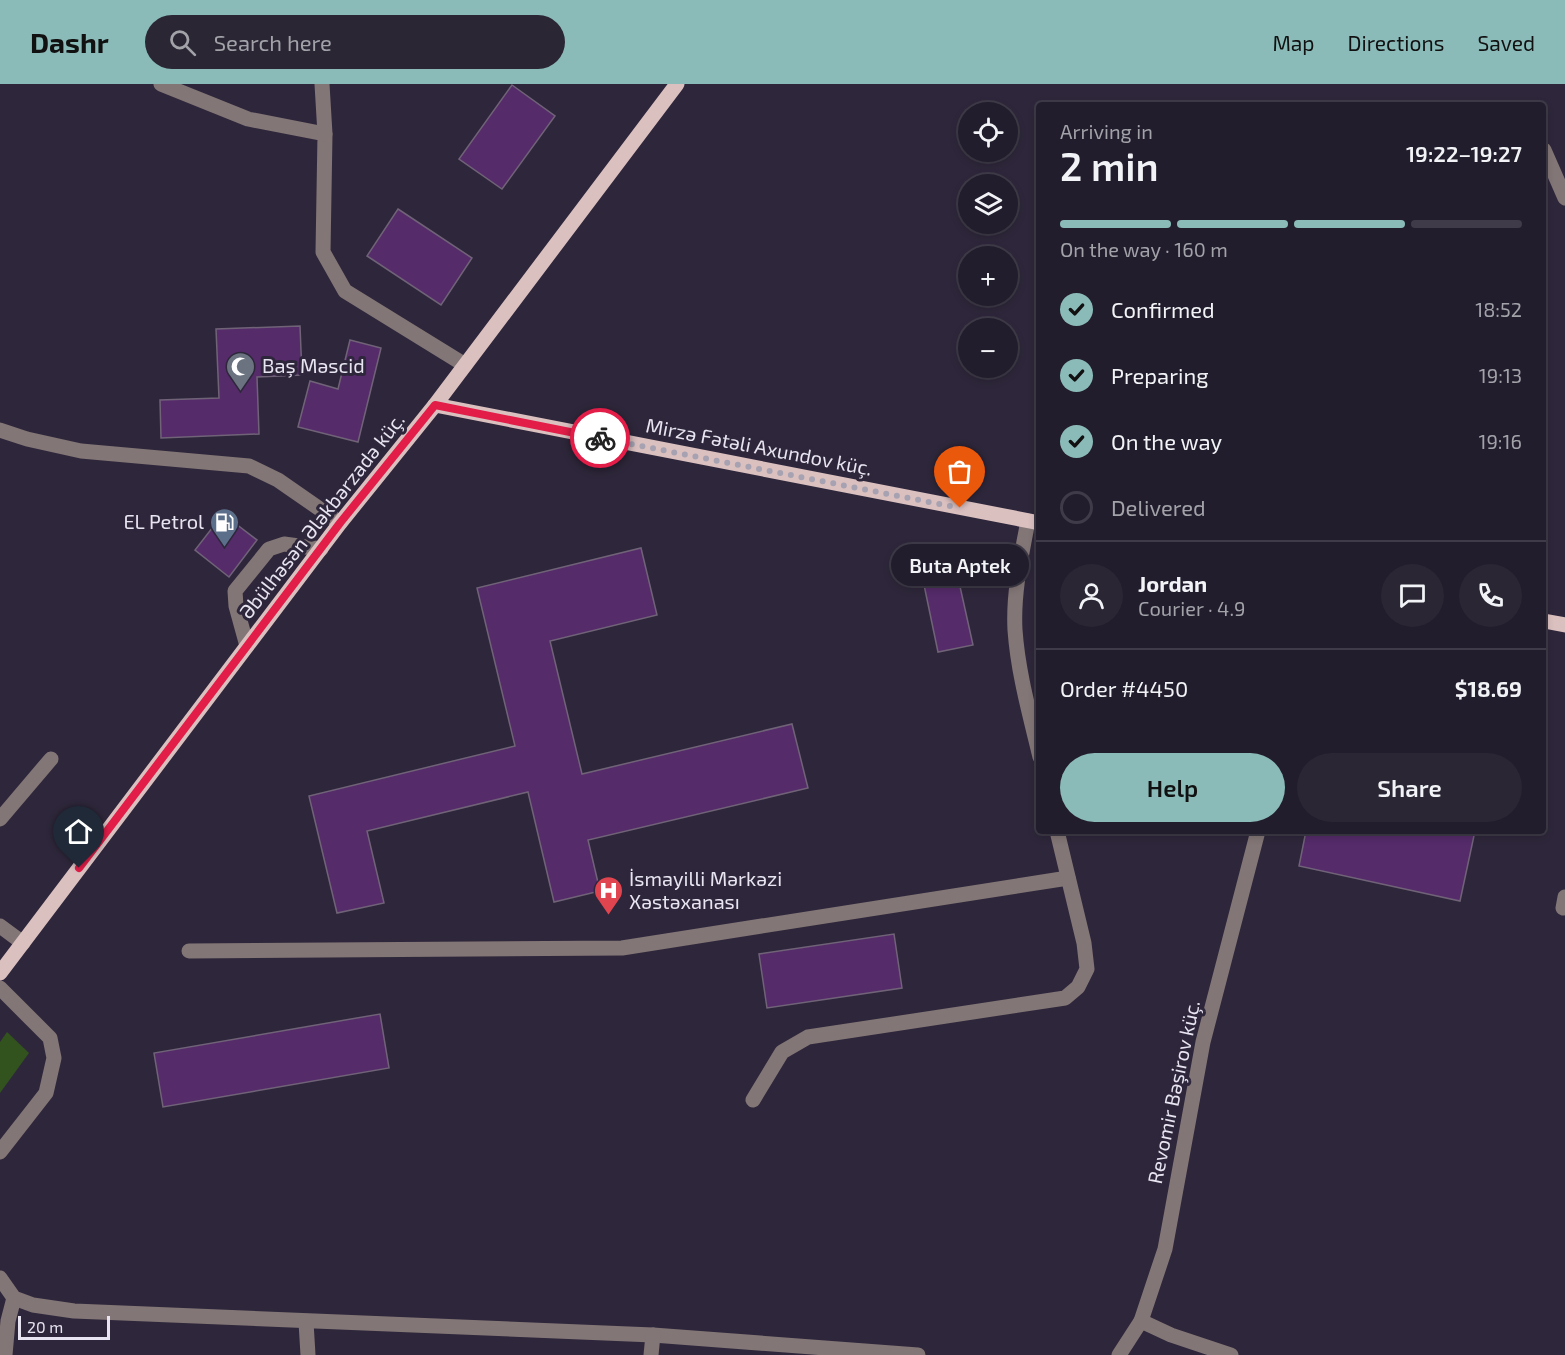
<!DOCTYPE html>
<meta charset="utf-8">
<style>
body{margin:0;font-family:"Exo 2",sans-serif;background:#2a2634;color:#f1f3f6;height:100vh;display:flex;flex-direction:column;font-size:22px;white-space:nowrap}
*{box-sizing:border-box;margin:0}
p{font-size:20px;color:#a2a2a9}
.icon{flex:none;width:33px;height:33px;fill:none;stroke:currentColor;stroke-width:2;stroke-linecap:round;stroke-linejoin:round}
.map{position:relative;flex:1;overflow:hidden}
.sheet{position:absolute;left:1036px;top:18px;width:510px;height:732px;display:flex;flex-direction:column;background:#221d2c;border-radius:6px;box-shadow:0 3px 9px #0003,0 0 0 2px #3f3b48}
.sheet>*{flex:none}
.fabs{position:absolute;left:958px;top:18px;display:grid;gap:12px}
.fabs a{display:grid;place-items:center;width:60px;height:60px;border-radius:50%;background:#221d2c;box-shadow:0 3px 9px #0003,0 0 0 2px #3f3b48;font-size:30px}
.scale{position:absolute;left:18px;bottom:15px;width:92px;box-sizing:border-box;padding-left:6px;border:3px solid #e8e4f1;border-top:0;font-size:16px;line-height:21px;white-space:nowrap;color:#e8e4f1;-webkit-text-stroke:4px #2e273b;paint-order:stroke}
.pin{position:absolute;display:grid;place-items:center;width:51px;height:51px;color:#fff;margin:-62px -26px;border-radius:50% 50% 50% 0;rotate:-45deg;box-shadow:0 0 6px #0007}
.pin .icon{rotate:45deg}
.courier{position:absolute;display:grid;place-items:center;width:60px;height:60px;margin:-30px;border:4px solid #e11d48;border-radius:50%;background:#fff;color:#222;box-shadow:0 2px 8px #0007}
.bubble{position:absolute;height:42px;border-radius:21px;background:#221d2c;box-shadow:0 3px 9px #0003,0 0 0 2px #3f3b48;font-size:20px;font-weight:600;line-height:42px;text-align:center}
.summary em{font-style:normal;font-weight:600}
.summary div{display:flex;flex-direction:column-reverse}
.summary{display:flex;align-items:center;justify-content:space-between;height:102px;padding:0 24px}
h1{font-size:39px;font-weight:600;line-height:45px}
.bar{display:grid;grid-template-columns:repeat(4,1fr);gap:9px 6px;align-content:center;height:72px;padding:0 24px}
.bar i{height:8px;border-radius:4px;background:#3f3b48}
.bar .selected{background:#8bbbb9}
.bar p{grid-column:span 4}
.line{display:flex;align-items:center;gap:15px;padding:0 24px;border-top:2px solid #3f3b48}
.line div{flex:1}
.round{display:grid;place-items:center;flex:none;width:63px;height:63px;border-radius:32px;background:#2a2634}
ol{padding:0 24px;list-style:none}
li{display:flex;align-items:center;gap:18px;height:66px}
li p{margin-inline-start:auto}
li .icon{padding:6px;border-radius:50%;background:#8bbbb9;color:#111;stroke-width:4}
li:last-child{color:#a2a2a9}
li i{width:33px;height:33px;border:3px solid #3f3b48;border-radius:50%}
.action{display:flex;gap:12px;margin-top:auto;padding:12px 24px}
.action a{flex:1;height:69px;border-radius:36px;background:#8bbbb9;color:#111;font-size:24px;font-weight:600;line-height:69px;text-align:center}
.action a+a{background:#2a2634;color:#f1f3f6}
header{display:flex;align-items:center;gap:36px;box-sizing:border-box;height:84px;padding:0 30px;background:#8bbbb9;color:#111}
header strong{font-size:28px}
nav{display:flex;gap:33px;margin-inline-start:auto;font-size:21px}
.search{width:420px;height:54px;background:#2a2634;display:flex;align-items:center;gap:15px;box-sizing:border-box;padding:0 21px;border-radius:33px;color:#a2a2a9;font-size:22px}
.map>svg:first-child{display:block}
.green{fill:#32521e}
.building{fill:#552b6a;stroke:#706378;stroke-width:1.5}
.lines{fill:none;stroke-linecap:round;stroke-linejoin:round}
.minor{stroke:#837676;stroke-width:15}
.major{stroke:#dbc0c0;stroke-width:15}
.done{stroke:#a7a2b1;stroke-width:6;stroke-dasharray:0 10.8}
.route{stroke:#e11d48;stroke-width:8}
.labels{text-anchor:middle;stroke-width:6;stroke-linejoin:round;paint-order:stroke}
.poi-label{font-size:20px;fill:#e8e4f1;stroke:#2e273b;text-anchor:start}
.street-label{font-size:20px;fill:#e8e4f1;stroke:#2e273b}
</style>
<header>
<strong>Dashr</strong>
<div class="search"><svg class="icon" aria-label="search" viewBox="0 0 24 24"><circle cx="10" cy="10" r="6"/><path d="M15 15l6 6"/></svg>Search here</div>
<nav><a>Map</a><a>Directions</a><a>Saved</a></nav>
</header>
<div class="map">
<svg width="1565" height="1271" viewBox="0 0 1565 1271">
<rect width="100%" height="100%" fill="#2e273b"/>
<!-- green -->
<path class="green" d="M7 948 29 969 0 1009V958Z"/>
<!-- building -->
<g class="building">
<path d="M512 1 555 32 502 105 459 75Z"/>
<path d="M398 125 472 174 441 221 367 172Z"/>
<path d="M300 242 302 291 257 293 259 350 161 354 160 316 219 314 216 245Z"/>
<path d="M350 256 381 264 358 358 298 343 310 297 338 305Z"/>
<path d="M223 430 257 456 229 493 195 466Z"/>
<path d="M641 464 657 531 550 557 582 690 792 640 808 704 588 756 600 807 554 818 528 708 367 747 384 819 337 829 309 712 515 662 477 504Z"/>
<path d="M957 489 973 561 938 568 923 496Z"/>
<path d="M1306 747H1475L1460 817 1299 782Z"/>
<path d="M894 850 902 904 767 924 759 870Z"/>
<path d="M380 930 389 984 163 1023 154 969Z"/>
</g>
<g class="lines">
<!-- minor -->
<g class="minor">
<path d="M161 0 248 35 325 50 323 168 345 207 465 281"/>
<path d="M322 0 325 50"/>
<path d="M1544 66 1565 114"/>
<path d="M0 346 27 355 81 367 249 382 278 396 340 439"/>
<path d="M1028 437C1021 473 1013 510 1015 546 1018 589 1030 631 1040 673"/>
<path d="M247 562 236 522 235 507 269 465 284 460 321 465"/>
<path d="M0 735 51 675"/>
<path d="M1563 824 1565 813"/>
<path d="M0 842 23 859"/>
<path d="M189 867 622 864 1068 794"/>
<path d="M0 904 50 954 54 974 46 1009 0 1068"/>
<path d="M753 1016 782 968 808 953 1065 914 1078 903 1087 885 1084 859 1057 747"/>
<path d="M0 1194 14 1214 33 1221 74 1227 653 1251 918 1271"/>
<path d="M1141 1237 1171 1251 1231 1271"/>
<path d="M306 1238 308 1271"/>
<path d="M5 1271 8 1237 14 1214"/>
<path d="M651 1271 653 1251"/>
<path d="M1119 1271 1141 1237 1165 1165 1203 958 1258 747"/>
</g>
<!-- major -->
<g class="major">
<path d="M435 321 1040 439"/>
<path d="M1544 537 1565 541"/>
<path d="M0 889 340 439 435 321 677 0"/>
</g>
</g>
<g class="lines">
<!-- done -->
<path class="done" d="M600 354 960 424"/>
<!-- route -->
<path class="route" d="M79 784 340 439 435 321 600 354"/>
</g>
<!-- icons -->
<defs>
<symbol id="mosque-pin" viewBox="-11 -11 22 30"><path d="M0 17L-7.5 6A9.5 9.5 0 1 1 7.5 6Z" fill="#6b7280" stroke="#2e273b"/><path d="M3.5-4.9A6 6 0 1 0 3.5 4.9A5 5 0 1 1 3.5-4.9Z" fill="#fff"/></symbol>
<symbol id="fuel-pin" viewBox="-11 -11 22 30"><path d="M0 17L-7.5 6A9.5 9.5 0 1 1 7.5 6Z" fill="#5c6f8a" stroke="#2e273b"/><path d="M-5.5-6h7V0h2V4h1.3V-2.5L3-4.5l.8-.8L6-3V5H2.5V1h-1V6h-7ZM-4.2-4.7v3.2H.2V-4.7Z" fill="#fff"/></symbol>
<symbol id="hospital-pin" viewBox="-11 -11 22 30"><path d="M0 17L-7.5 6A9.5 9.5 0 1 1 7.5 6Z" fill="#e0444e" stroke="#2e273b"/><path d="M-5-5h3v3.5h4V-5h3V5h-3V1.5h-4V5h-3Z" fill="#fff"/></symbol>
</defs>
<g fill-rule="evenodd">
<use href="#mosque-pin" x="224" y="266" width="33" height="45"/>
<use href="#fuel-pin" x="208" y="422" width="33" height="45"/>
<use href="#hospital-pin" x="592" y="790" width="33" height="45"/>
</g>
<g class="labels">
<!-- poi labels -->
<g class="poi-label">
<text x="262" y="289">Baş Məscid</text>
<text x="204" y="445" text-anchor="end">EL Petrol</text>
<text x="629" y="802">İsmayilli Mərkəzi<tspan x="629" dy="23">Xəstəxanası</tspan></text>
</g>
<!-- street labels -->
<g class="street-label">
<text transform="translate(759 363) rotate(11)" y="7">Mirzə Fətəli Axundov küç.</text>
<text transform="translate(322 432) rotate(-52)" y="7">Əbülhəsən Ələkbərzadə küç.</text>
<text transform="translate(1174 1008) rotate(-78)" y="7">Revomir Bəşirov küç.</text>
</g>
</g>
</svg>
<div class="fabs">
<a><svg class="icon" aria-label="locate" viewBox="0 0 24 24"><circle cx="12" cy="12" r="6"/><path d="M12 2v4M12 18v4M2 12h4M18 12h4"/></svg></a>
<a><svg class="icon" aria-label="layers" viewBox="0 0 24 24"><path d="M12 4l9 5-9 5-9-5zM3 14l9 5 9-5"/></svg></a>
<a>+</a>
<a>−</a>
</div>
<div class="scale">20 m</div>
<div class="pin" style="left:960px;top:424px;background:#ea580c"><svg class="icon" aria-label="bag" viewBox="0 0 24 24"><path d="M5 8h14l-1 12H6zM9 8a3 3 0 0 1 6 0"/></svg></div>
<div class="pin" style="left:79px;top:784px;background:#1f2937"><svg class="icon" aria-label="home" viewBox="0 0 24 24"><path d="M3 11l9-7 9 7M6 9v11h12V9"/></svg></div>
<div class="courier" style="left:600px;top:354px"><svg class="icon" aria-label="bike" viewBox="0 0 24 24"><circle cx="6" cy="16" r="4"/><circle cx="18" cy="16" r="4"/><path d="M6 16l4-8h5l3 8M10 8l3 8H6M13 5h3"/></svg></div>
<div class="bubble" style="left:891px;top:460px;width:138px">Buta Aptek</div>
<section class="sheet">
<div class="summary"><div><h1>2 min</h1><p>Arriving in</p></div><em>19:22–19:27</em></div>
<div class="bar"><i class="selected"></i><i class="selected"></i><i class="selected"></i><i></i><p>On the way · 160 m</p></div>
<ol>
<li><svg class="icon" aria-label="check" viewBox="0 0 24 24"><path d="M5 12l5 5 9-10"/></svg>Confirmed<p>18:52</p></li>
<li><svg class="icon" aria-label="check" viewBox="0 0 24 24"><path d="M5 12l5 5 9-10"/></svg>Preparing<p>19:13</p></li>
<li><svg class="icon" aria-label="check" viewBox="0 0 24 24"><path d="M5 12l5 5 9-10"/></svg>On the way<p>19:16</p></li>
<li><i></i>Delivered</li>
</ol>
<div class="line" style="height:108px"><a class="round"><svg class="icon" aria-label="person" viewBox="0 0 24 24"><circle cx="12" cy="8" r="4"/><path d="M4 21q1-7 8-7t8 7"/></svg></a><div><b>Jordan</b><p>Courier · 4.9</p></div><a class="round"><svg class="icon" aria-label="chat" viewBox="0 0 24 24"><path d="M4 5h16v11H9l-5 4z"/></svg></a><a class="round"><svg class="icon" aria-label="phone" viewBox="0 0 24 24"><path d="M5 4h4l2 5-3 2q2 4 5 5l2-3 5 2v4C11 20 4 13 5 4z"/></svg></a></div>
<div class="line" style="height:78px"><div>Order #4450</div><b>$18.69</b></div>
<div class="action"><a>Help</a><a>Share</a></div>
</section>
</div>
